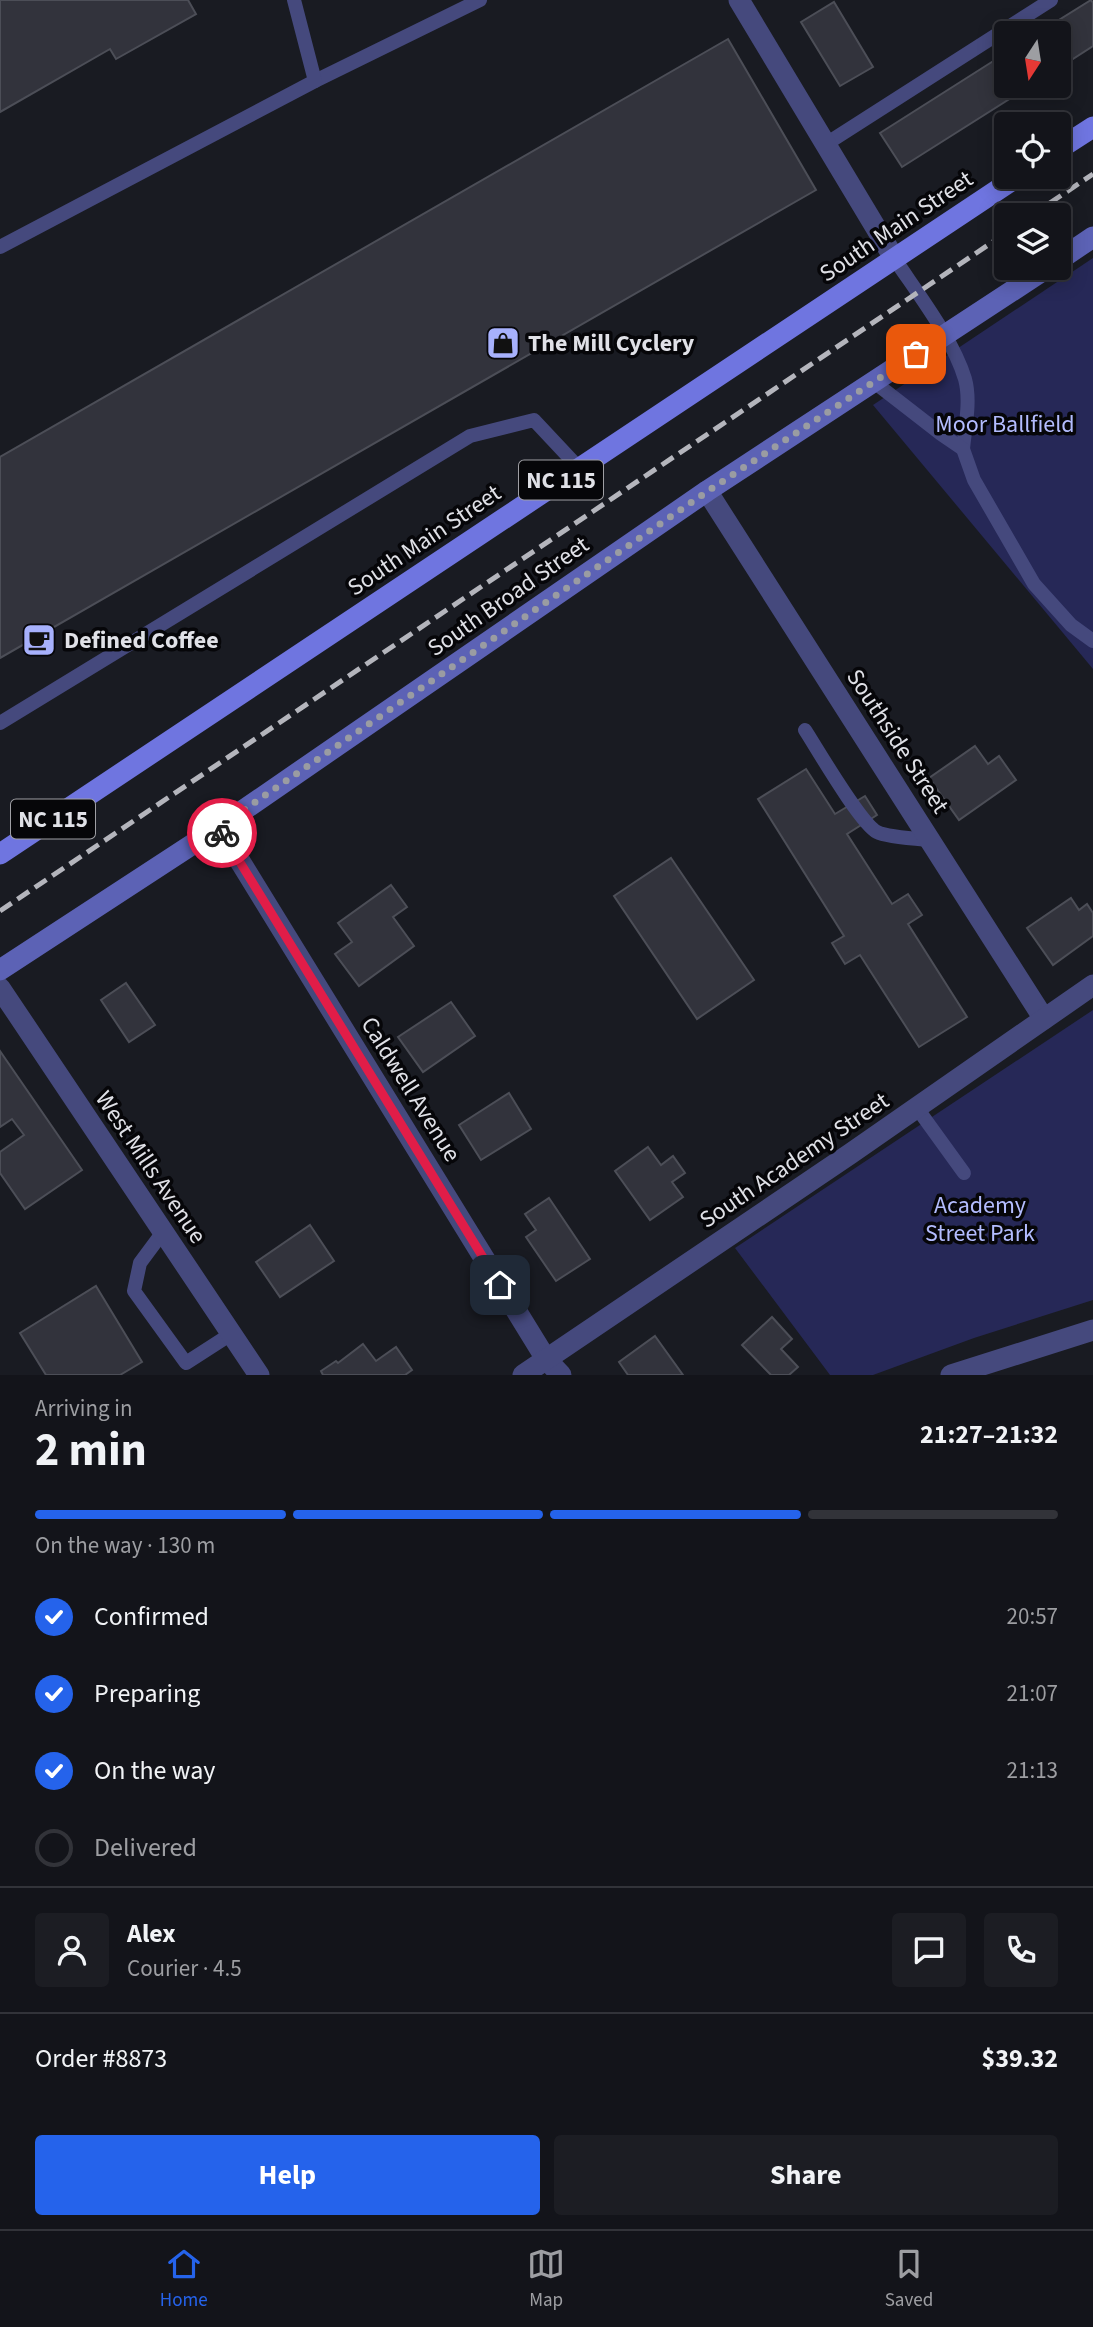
<!DOCTYPE html>
<meta charset="utf-8">
<style>
body{margin:0;font-family:"Source Sans 3",sans-serif;background:#1c1d23;color:#f1f3f6;height:100vh;display:flex;flex-direction:column;font-size:26px;white-space:nowrap}
*{box-sizing:border-box;margin:0}
p{font-size:23px;color:#9d9ea2}
.icon{flex:none;width:38px;height:38px;fill:none;stroke:currentColor;stroke-width:2;stroke-linecap:round;stroke-linejoin:round}
.map{position:relative;height:1375px;overflow:hidden}
.drawer{display:flex;flex-direction:column;background:#13141a;flex:1}
.drawer>*{flex:none}
.needle{width:46px;rotate:192deg}
.controls{position:absolute;left:994px;top:21px;display:grid;gap:14px}
.controls a{display:grid;place-items:center;width:77px;height:77px;border-radius:7px;background:#13141a;box-shadow:0 4px 18px #0003,0 0 0 2px #323339;font-size:35px}
.pin{position:absolute;display:grid;place-items:center;width:60px;height:60px;color:#fff;margin:-30px;border-radius:14px;box-shadow:0 4px 10px #0006}
.courier{position:absolute;display:grid;place-items:center;width:70px;height:70px;margin:-35px;border:5px solid #e11d48;border-radius:50%;background:#fff;color:#222;box-shadow:0 2px 9px #0007}
.headline em{font-style:normal;font-weight:700}
.headline div{display:flex;flex-direction:column-reverse}
.headline{display:flex;align-items:center;justify-content:space-between;height:119px;padding:0 35px}
h1{font-size:46px;font-weight:700;line-height:52px}
.bar{display:grid;grid-template-columns:repeat(4,1fr);gap:10px 7px;align-content:center;height:84px;padding:0 35px}
.bar i{height:9px;border-radius:5px;background:#323339}
.bar .on{background:#2563eb}
.bar p{grid-column:span 4}
.line{display:flex;align-items:center;gap:18px;padding:0 35px;border-top:2px solid #323339}
.line div{flex:1}
.round{display:grid;place-items:center;flex:none;width:74px;height:74px;border-radius:7px;background:#1c1d23}
ol{padding:0 35px;list-style:none}
li{display:flex;align-items:center;gap:21px;height:77px}
li p{margin-inline-start:auto}
li .icon{padding:7px;border-radius:50%;background:#2563eb;color:#fff;stroke-width:4}
li:last-child{color:#9d9ea2}
li i{width:38px;height:38px;border:4px solid #323339;border-radius:50%}
.button{display:flex;gap:14px;margin-top:auto;padding:14px 35px}
.button a{flex:1;height:80px;border-radius:7px;background:#2563eb;color:#fff;font-size:28px;font-weight:700;line-height:80px;text-align:center}
.button a+a{background:#1c1d23;color:#f1f3f6}
.dock{display:flex;justify-content:space-around;align-items:center;height:98px;border-top:2px solid #323339;background:#13141a;font-size:19px;color:#9d9ea2}
.dock a{display:grid;justify-items:center;gap:4px}
.dock .on{color:#2563eb}
.map>svg:first-child{display:block}
.green{fill:#262857}
.building{fill:#32333c;stroke:#4c4e57;stroke-width:2}
.lines{fill:none;stroke-linecap:round;stroke-linejoin:round}
.lane{stroke:#45497d;stroke-width:14}
.street{stroke:#45497d;stroke-width:21}
.secondary{stroke:#5c62b5;stroke-width:21}
.primary{stroke:#6f75e0;stroke-width:21}
.rail{stroke:#b4b5bc;stroke-width:5;stroke-dasharray:14 7;stroke-linecap:butt}
.done{stroke:#9a9ca2;stroke-width:7;stroke-dasharray:0 12.6}
.route{stroke:#e11d48;stroke-width:9}
.labels{text-anchor:middle;stroke-width:7;stroke-linejoin:round;paint-order:stroke}
.shield{fill:#060609;stroke:#9f9fa4;stroke-width:2}
.shield-label{font-size:23px;font-weight:bold;fill:#e0e1e7}
.street-label{font-size:24px;fill:#e0e1e7;stroke:#060609}
.poi-label{font-size:24px;font-weight:bold;fill:#e0e1e7;stroke:#060609;text-anchor:start}
.park-label{font-size:24px;fill:#b3bcfe;stroke:#060609}
</style>
<div class="map">
<svg width="1093" height="1375" viewBox="0 0 1093 1375">
<rect width="100%" height="100%" fill="#191b22"/>
<!-- green -->
<g class="green">
<path d="M1093 258V669L873 405Z"/>
<path d="M1093 1010V1300L974 1338 873 1375H830L735 1248Z"/>
</g>
<!-- building -->
<g class="building">
<path d="M0 0H188L196 14 116 59 110 49 0 112Z"/>
<path d="M1091 0 1093 3V46L1059 68V33H1038Z"/>
<path d="M834 2 873 67 840 86 801 22Z"/>
<path d="M728 39 816 190 0 658V457Z"/>
<path d="M1006 53V86H1030L902 167 880 133Z"/>
<path d="M975 746 988 764 999 756 1016 780 959 820 929 778Z"/>
<path d="M806 769 835 814 865 796 877 815 847 834 892 904 908 894 922 915 908 924 967 1017 919 1047 860 955 845 964 832 943 844 936 758 799Z"/>
<path d="M671 858 754 980 697 1019 614 896Z"/>
<path d="M391 885 407 907 393 917 414 946 359 986 335 954 352 942 338 923Z"/>
<path d="M1071 898 1079 910 1087 904 1093 913V936L1053 965 1027 928Z"/>
<path d="M126 983 155 1025 129 1042 101 1000Z"/>
<path d="M451 1002 475 1036 423 1072 398 1037Z"/>
<path d="M0 1051 82 1170 25 1209 0 1173V1152L24 1135 12 1119 0 1127Z"/>
<path d="M509 1093 531 1129 481 1160 459 1125Z"/>
<path d="M648 1147 661 1165 673 1156 685 1173 672 1182 683 1197 650 1220 615 1171Z"/>
<path d="M549 1198 590 1259 556 1281 526 1237 536 1230 525 1214Z"/>
<path d="M310 1225 334 1261 280 1297 256 1262Z"/>
<path d="M96 1286 142 1362 120 1375H46L20 1333Z"/>
<path d="M772 1317 792 1339 781 1349 798 1367 789 1375H771L742 1345Z"/>
<path d="M655 1336 683 1375H628L619 1362Z"/>
<path d="M363 1344 376 1361 396 1347 412 1370 405 1375H323L321 1371 336 1361 338 1363Z"/>
</g>
<g class="lines">
<!-- lane -->
<g class="lane">
<path d="M315 81 480 0"/>
<path d="M826 144 1051 0"/>
<path d="M0 247 315 81 294 0"/>
<path d="M894 258C918 294 953 339 965 379 971 401 965 427 963 449"/>
<path d="M874 382 941 434 963 449 974 480 1034 584 1071 625 1093 641"/>
<path d="M0 723 470 436 534 420 579 468"/>
<path d="M805 730C818 750 860 823 877 832 886 837 918 839 930 840"/>
<path d="M917 1108 964 1173"/>
<path d="M163 1232 140 1263 134 1291 186 1363 231 1334"/>
</g>
<!-- street -->
<g class="street">
<path d="M739 0 894 258"/>
<path d="M707 491 1044 1019"/>
<path d="M219 827 546 1359 561 1375"/>
<path d="M0 988 259 1375"/>
<path d="M523 1375 850 1154 1093 985"/>
<path d="M951 1375 1093 1330"/>
</g>
<!-- secondary -->
<g class="secondary">
<path d="M1059 260 1093 237"/>
<path d="M0 970 219 827 707 491 1047 268"/>
</g>
<!-- primary -->
<g class="primary">
<path d="M1059 149 1093 127"/>
<path d="M0 854 1017 177"/>
</g>
<!-- rail -->
<g class="rail">
<path d="M1032 215 1093 174"/>
<path d="M0 911 1006 233"/>
</g>
</g>
<g class="lines">
<!-- done -->
<path class="done" d="M222 833 219 827 708 491 916 354"/>
<!-- route -->
<path class="route" d="M222 833 500 1285"/>
</g>
<!-- icons -->
<defs>
<symbol id="shop-square" viewBox="-11 -11 22 22"><rect x="-9" y="-9" width="18" height="18" rx="4" fill="#a7b1fc" stroke="#060609"/><path d="M-5-2.5h2.3a2.7 3.5 0 0 1 5.4 0H5L5.5 6h-11ZM-1.5-2.5h3a1.5 2.3 0 0 0-3 0Z" fill="#111"/></symbol>
<symbol id="cafe-square" viewBox="-11 -11 22 22"><rect x="-9" y="-9" width="18" height="18" rx="4" fill="#a7b1fc" stroke="#060609"/><path d="M-5.5-4.5H6V0H3Q3 3.5 0 3.5H-2.5Q-5.5 3.5-5.5 0ZM3-3.2v2h1.7v-2ZM-6 4.5H4V6H-6Z" fill="#111"/></symbol>
</defs>
<g fill-rule="evenodd">
<use href="#shop-square" x="484" y="324" width="38" height="38"/>
<use href="#cafe-square" x="20" y="621" width="38" height="38"/>
</g>
<g class="labels">
<!-- shield labels -->
<g class="shield">
<rect x="519" y="460.5" width="84" height="39" rx="5"/>
<rect x="11" y="799.5" width="84" height="39" rx="5"/>
</g>
<g class="shield-label">
<text x="561" y="488">NC 115</text>
<text x="53" y="827">NC 115</text>
</g>
<!-- street labels -->
<g class="street-label">
<text transform="translate(896 226) rotate(-34)" y="8">South Main Street</text>
<text transform="translate(424 540) rotate(-34)" y="8">South Main Street</text>
<text transform="translate(508 596) rotate(-35)" y="8">South Broad Street</text>
<text transform="translate(898 741) rotate(57)" y="8">Southside Street</text>
<text transform="translate(411 1089) rotate(58)" y="8">Caldwell Avenue</text>
<text transform="translate(794 1160) rotate(-34)" y="8">South Academy Street</text>
<text transform="translate(151 1167) rotate(56)" y="8">West Mills Avenue</text>
</g>
<!-- poi labels -->
<g class="poi-label">
<text x="528" y="351">The Mill Cyclery</text>
<text x="64" y="648">Defined Coffee</text>
</g>
<!-- park labels -->
<g class="park-label">
<text x="1005" y="432">Moor Ballfield</text>
<text x="980" y="1213">Academy<tspan x="980" dy="28">Street Park</tspan></text>
</g>
</g>
</svg>
<div class="controls">
<a><svg class="needle" viewBox="-14 -14 28 28"><path d="M0-13l5 13h-10z" fill="#e53935"/><path d="M0 13l5-13h-10z" fill="#9d9ea2"/></svg></a>
<a><svg class="icon" aria-label="locate" viewBox="0 0 24 24"><circle cx="12" cy="12" r="6"/><path d="M12 2v4M12 18v4M2 12h4M18 12h4"/></svg></a>
<a><svg class="icon" aria-label="layers" viewBox="0 0 24 24"><path d="M12 4l9 5-9 5-9-5zM3 14l9 5 9-5"/></svg></a>
</div>
<div class="pin" style="left:916px;top:354px;background:#ea580c"><svg class="icon" aria-label="bag" viewBox="0 0 24 24"><path d="M5 8h14l-1 12H6zM9 8a3 3 0 0 1 6 0"/></svg></div>
<div class="pin" style="left:500px;top:1285px;background:#1f2937"><svg class="icon" aria-label="home" viewBox="0 0 24 24"><path d="M3 11l9-7 9 7M6 9v11h12V9"/></svg></div>
<div class="courier" style="left:222px;top:833px"><svg class="icon" aria-label="bike" viewBox="0 0 24 24"><circle cx="6" cy="16" r="4"/><circle cx="18" cy="16" r="4"/><path d="M6 16l4-8h5l3 8M10 8l3 8H6M13 5h3"/></svg></div>
</div>
<section class="drawer">
<div class="headline"><div><h1>2 min</h1><p>Arriving in</p></div><em>21:27–21:32</em></div>
<div class="bar"><i class="on"></i><i class="on"></i><i class="on"></i><i></i><p>On the way · 130 m</p></div>
<ol>
<li><svg class="icon" aria-label="check" viewBox="0 0 24 24"><path d="M5 12l5 5 9-10"/></svg>Confirmed<p>20:57</p></li>
<li><svg class="icon" aria-label="check" viewBox="0 0 24 24"><path d="M5 12l5 5 9-10"/></svg>Preparing<p>21:07</p></li>
<li><svg class="icon" aria-label="check" viewBox="0 0 24 24"><path d="M5 12l5 5 9-10"/></svg>On the way<p>21:13</p></li>
<li><i></i>Delivered</li>
</ol>
<div class="line" style="height:126px"><a class="round"><svg class="icon" aria-label="person" viewBox="0 0 24 24"><circle cx="12" cy="8" r="4"/><path d="M4 21q1-7 8-7t8 7"/></svg></a><div><b>Alex</b><p>Courier · 4.5</p></div><a class="round"><svg class="icon" aria-label="chat" viewBox="0 0 24 24"><path d="M4 5h16v11H9l-5 4z"/></svg></a><a class="round"><svg class="icon" aria-label="phone" viewBox="0 0 24 24"><path d="M5 4h4l2 5-3 2q2 4 5 5l2-3 5 2v4C11 20 4 13 5 4z"/></svg></a></div>
<div class="line" style="height:91px"><div>Order #8873</div><b>$39.32</b></div>
<div class="button"><a>Help</a><a>Share</a></div>
</section>
<nav class="dock">
<a class="on"><svg class="icon" aria-label="home" viewBox="0 0 24 24"><path d="M3 11l9-7 9 7M6 9v11h12V9"/></svg>Home</a>
<a><svg class="icon" aria-label="map" viewBox="0 0 24 24"><path d="M3 6l6-2 6 2 6-2v14l-6 2-6-2-6 2zM9 4v14M15 6v14"/></svg>Map</a>
<a><svg class="icon" aria-label="saved" viewBox="0 0 24 24"><path d="M7 4h10v16l-5-4-5 4z"/></svg>Saved</a>
</nav>
